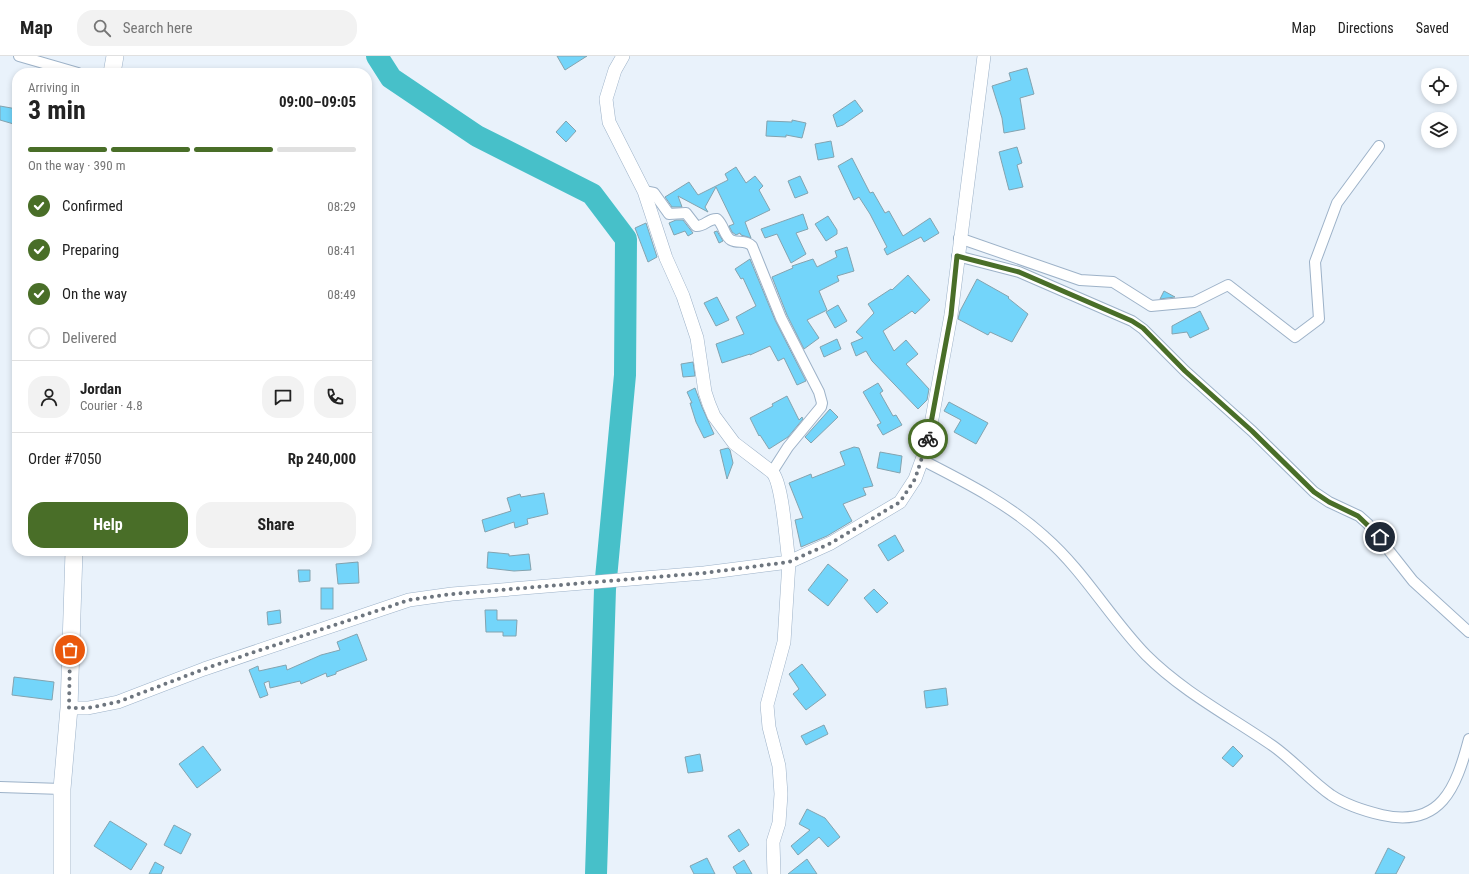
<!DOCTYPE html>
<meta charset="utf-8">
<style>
body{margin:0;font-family:"Roboto Condensed",sans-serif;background:#f2f2f2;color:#222;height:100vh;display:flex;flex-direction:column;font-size:15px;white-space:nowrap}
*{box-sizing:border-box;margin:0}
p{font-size:13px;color:#767676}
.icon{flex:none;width:22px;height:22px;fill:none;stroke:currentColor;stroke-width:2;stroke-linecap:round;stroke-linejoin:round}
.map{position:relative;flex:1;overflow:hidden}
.side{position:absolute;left:12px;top:12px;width:360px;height:488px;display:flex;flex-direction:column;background:#fff;border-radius:16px;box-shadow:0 2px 6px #0003}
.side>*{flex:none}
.controls{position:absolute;left:1421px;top:12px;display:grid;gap:8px}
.controls a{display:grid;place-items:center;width:36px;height:36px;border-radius:50%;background:#fff;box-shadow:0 2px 6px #0003;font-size:20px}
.pin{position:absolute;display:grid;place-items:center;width:34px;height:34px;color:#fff;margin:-17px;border:2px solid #fff;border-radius:50%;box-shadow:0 1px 4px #0007}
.courier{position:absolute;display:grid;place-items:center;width:40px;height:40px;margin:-20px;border:3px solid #496e28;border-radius:50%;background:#fff;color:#222;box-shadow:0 1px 5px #0007}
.summary em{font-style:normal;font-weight:700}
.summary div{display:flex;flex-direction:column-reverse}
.summary{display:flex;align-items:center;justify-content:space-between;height:68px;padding:0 16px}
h1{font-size:26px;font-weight:700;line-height:30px}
.bar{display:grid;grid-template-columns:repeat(4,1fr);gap:6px 4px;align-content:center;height:48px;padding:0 16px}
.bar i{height:5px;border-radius:3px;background:#e0e0e0}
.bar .selected{background:#496e28}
.bar p{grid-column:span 4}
.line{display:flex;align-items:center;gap:10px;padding:0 16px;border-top:1px solid #e0e0e0}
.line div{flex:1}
.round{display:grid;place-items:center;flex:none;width:42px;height:42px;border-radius:16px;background:#f2f2f2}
ol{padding:0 16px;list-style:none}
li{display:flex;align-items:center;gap:12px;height:44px}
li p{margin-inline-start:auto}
li .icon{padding:4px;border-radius:50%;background:#496e28;color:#fff;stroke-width:4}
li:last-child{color:#767676}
li i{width:22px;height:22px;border:2px solid #e0e0e0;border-radius:50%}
.cta{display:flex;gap:8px;margin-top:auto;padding:8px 16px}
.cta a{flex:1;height:46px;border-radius:16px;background:#496e28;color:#fff;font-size:16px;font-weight:700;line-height:46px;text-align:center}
.cta a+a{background:#f2f2f2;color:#222}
header{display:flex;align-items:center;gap:24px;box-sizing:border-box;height:56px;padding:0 20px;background:#fff;border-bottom:1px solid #e0e0e0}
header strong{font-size:19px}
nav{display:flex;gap:22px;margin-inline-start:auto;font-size:14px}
.search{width:280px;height:36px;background:#f2f2f2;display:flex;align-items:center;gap:10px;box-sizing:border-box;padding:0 14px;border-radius:16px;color:#767676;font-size:15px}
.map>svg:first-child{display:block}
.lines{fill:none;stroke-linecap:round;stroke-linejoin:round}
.river{stroke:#47c0c9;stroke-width:22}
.building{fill:#73d5fa;stroke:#84a3af}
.street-casing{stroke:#9db2c8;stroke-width:12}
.secondary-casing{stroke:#9db2c8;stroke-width:14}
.highway-casing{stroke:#9db2c8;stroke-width:18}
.street{stroke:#fff;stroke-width:10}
.secondary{stroke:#fff;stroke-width:13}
.highway{stroke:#fff;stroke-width:17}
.done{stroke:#6e767f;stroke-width:4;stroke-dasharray:0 7.2}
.route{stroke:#496e28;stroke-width:5}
</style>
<header>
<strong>Map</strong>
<div class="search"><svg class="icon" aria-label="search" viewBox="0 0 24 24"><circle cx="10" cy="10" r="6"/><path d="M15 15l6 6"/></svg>Search here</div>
<nav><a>Map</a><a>Directions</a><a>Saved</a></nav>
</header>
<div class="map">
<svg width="1469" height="818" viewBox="0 0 1469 818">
<rect width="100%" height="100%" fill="#e9f2fb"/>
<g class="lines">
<!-- river -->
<path class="river" d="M377 0 391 22 477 80 592 138 626 183 625 319 605 533 596 818"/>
</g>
<!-- building -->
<g class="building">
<path d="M557 0H587L565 14Z"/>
<path d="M1027 12 1034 38 1020 42 1025 73 1004 77 1002 62 992 30 1011 24 1009 17Z"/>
<path d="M855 44 863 55 843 69 837 71 833 59Z"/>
<path d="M0 50 17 53V69L0 64Z"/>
<path d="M792 64 806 67 802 82 786 79V81L766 80 767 65 792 66Z"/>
<path d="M566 65 576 75 566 86 556 76Z"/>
<path d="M831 85 834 101 818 104 815 88Z"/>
<path d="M1017 91 1022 107 1017 109 1023 131 1009 134 999 96Z"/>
<path d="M852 102 870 137 873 136 885 157 889 155 903 180 930 162 939 177 924 186 921 181 887 199 884 193 887 191 870 158 859 141 854 144 838 110Z"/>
<path d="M736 111 746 127 755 120 763 130 759 134 770 154 745 166 751 182 741 179 740 177 736 179 732 176 729 170 734 168 716 131 705 151 708 156 678 140 682 151H672L665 141 689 126 698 139 728 124 725 118Z"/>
<path d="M800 120 808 137 795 142 788 125Z"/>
<path d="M803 158 808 173 796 177 806 198 791 207 777 178 765 182 761 173Z"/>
<path d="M828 160 837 174V178L826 185 815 168Z"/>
<path d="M676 164H683L693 177 688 180 685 175 674 179 669 167Z"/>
<path d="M646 167 657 201 648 206 635 172Z"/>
<path d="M717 175 723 185 719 187 714 176Z"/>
<path d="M847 191 854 215 837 220 839 225 819 235 827 254 807 264 819 282 804 293 787 259 772 221 793 212 792 210 813 203 817 211 837 201 835 195Z"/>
<path d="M750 203 775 264 806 325 797 329 784 302 778 305 770 290 750 299V298L722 307 716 288 744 278 736 261 756 250 743 222 741 223 735 213Z"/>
<path d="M908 219 930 244 915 258 912 255 883 275 894 295 906 284 918 298 906 308 929 333 927 344 918 353 872 305 866 295 856 300 851 287 863 282 856 276 874 257 868 248 891 233 892 234Z"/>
<path d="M977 223 1009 241 1008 242 1028 258 1012 286 990 276 988 279 958 263 960 255Z"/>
<path d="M1164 235 1175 241 1160 243Z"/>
<path d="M717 241 729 264 716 270 704 247Z"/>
<path d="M838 249 847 265 835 272 826 256Z"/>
<path d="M1200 255 1209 273 1190 282 1187 276 1172 278V270Z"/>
<path d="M837 283 841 293 824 301 820 291Z"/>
<path d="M693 306 695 320 683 321 681 308Z"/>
<path d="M878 327 883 335 880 337 893 360 896 359 902 369 883 379 877 369 881 367 863 336Z"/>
<path d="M695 332 702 351 714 378 704 382 696 366 690 347H692L687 336Z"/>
<path d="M787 340 799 364 802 361 803 363 788 381 769 393 760 379 759 380 750 362 773 350 772 348Z"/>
<path d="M949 346 988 367 976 388 954 376 961 364 944 355Z"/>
<path d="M830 353 838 361 811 387 805 381Z"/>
<path d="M854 391 859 392 873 430 863 432 866 439 843 448 852 465 827 480 801 491 795 464 803 462 789 427 811 418 812 422 845 409 840 396Z"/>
<path d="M728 392 730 394 733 407 727 423 720 394Z"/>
<path d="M880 396 902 400 900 417 877 412Z"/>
<path d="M544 437 548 458 527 463 528 468 515 472 514 466 485 476 482 464 511 455 507 442 520 438 521 441Z"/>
<path d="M895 479 904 495 888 505 878 489Z"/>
<path d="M488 496 509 498V500L529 498 531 514 514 515 487 512Z"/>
<path d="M358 506 359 527 338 528 336 508Z"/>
<path d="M828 508 848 524 828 550 808 534Z"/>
<path d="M298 514H310V525L299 526Z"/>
<rect x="321" y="532" width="12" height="21"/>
<path d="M874 533 888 547 877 557 864 542Z"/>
<path d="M280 554 281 567 268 569 267 556Z"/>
<path d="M485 554H497V564H517L516 580H503V576H486Z"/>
<path d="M357 578 367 604 336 616V618L327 621 326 617 301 628 300 625 270 632 269 625 264 627 268 639 260 642 249 614 258 610 259 615 286 609 287 614 321 599 340 594 337 586Z"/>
<path d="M802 608 826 639 806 654 793 638 799 633 789 618Z"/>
<path d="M14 621 54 626 52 644 12 639Z"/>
<path d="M946 632 948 649 926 652 924 635Z"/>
<path d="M824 669 828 678 806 689 801 680Z"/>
<path d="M203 690 221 714 197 732 179 708Z"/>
<path d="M1233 690 1243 700 1233 711 1222 702Z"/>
<path d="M700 698 703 715 688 717 685 701Z"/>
<path d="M807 753 825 762 840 781 828 791 819 781 798 799 791 790 810 774 799 768Z"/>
<path d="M110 765 147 788 131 814 94 790Z"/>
<path d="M174 769 191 778 181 798 164 789Z"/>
<path d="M739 773 749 789 739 796 728 780Z"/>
<path d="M1388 792 1405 801 1396 818H1375Z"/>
<path d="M707 802 715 818H694L690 810Z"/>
<path d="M807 803 817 818H788Z"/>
<path d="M744 804 752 818H737L733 811Z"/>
<path d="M155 806 164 811 161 818H149Z"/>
</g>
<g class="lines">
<defs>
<g id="street">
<path d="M19 0 78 17"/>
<path d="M644 135 654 137 669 158 686 157 696 170C704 171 709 162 717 163 724 169 724 180 731 184 738 188 745 183 752 190L781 262 819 336 822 347 821 351 788 391 772 416"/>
<path d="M959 182 1080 224 1113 226 1151 250 1194 246 1228 229 1295 281 1319 263 1315 206 1337 147 1379 90"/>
<path d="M957 200 1019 216 1132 265 1143 273 1185 315 1252 375 1314 436 1329 446 1359 460 1368 468 1413 525 1469 576"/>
<path d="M922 404C965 426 1009 448 1045 481 1084 515 1110 562 1146 599 1183 636 1231 661 1273 690 1294 705 1311 725 1331 739 1346 749 1365 755 1382 759 1441 772 1456 732 1469 683"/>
<path d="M0 731 62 733"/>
</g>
<g id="secondary">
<path d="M69 652H88L118 646 204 613 409 544 452 538 704 517 789 506C786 488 783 427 772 416L734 387 714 360 709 348 705 336 697 282 683 240 666 202 644 135 609 66 606 43 615 14 623 0"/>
<path d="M774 818 773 786 779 767 781 738 779 710 769 671 767 649 784 586 789 506 831 487 900 446 915 423 927 390 951 259 984 0"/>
</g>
<g id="highway">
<path d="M112 17 115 0"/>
<path d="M62 818V733L69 652 74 495"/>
</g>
</defs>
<!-- street casing -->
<use href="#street" class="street-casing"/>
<!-- secondary casing -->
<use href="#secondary" class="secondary-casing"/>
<!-- highway casing -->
<use href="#highway" class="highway-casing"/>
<!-- street -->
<use href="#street" class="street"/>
<!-- secondary -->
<use href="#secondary" class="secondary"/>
<!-- highway -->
<use href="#highway" class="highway"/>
</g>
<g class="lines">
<!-- done -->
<path class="done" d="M70 594 69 652H88L118 646 204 613 409 544 452 538 704 517 789 506 831 487 900 446 915 423 928 383"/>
<!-- route -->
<path class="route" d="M928 383 951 259 957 200 1019 216 1132 265 1143 272 1185 315 1252 375 1314 436 1329 446 1358 460 1380 481"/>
</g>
</svg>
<div class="controls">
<a><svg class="icon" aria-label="locate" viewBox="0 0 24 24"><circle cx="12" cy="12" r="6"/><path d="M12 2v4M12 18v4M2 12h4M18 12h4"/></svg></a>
<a><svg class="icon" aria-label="layers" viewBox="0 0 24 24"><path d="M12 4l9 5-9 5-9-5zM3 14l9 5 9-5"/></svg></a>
</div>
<div class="pin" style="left:70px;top:594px;background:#ea580c"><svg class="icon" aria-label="bag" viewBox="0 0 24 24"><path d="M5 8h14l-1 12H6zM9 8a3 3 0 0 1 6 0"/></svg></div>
<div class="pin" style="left:1380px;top:481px;background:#1f2937"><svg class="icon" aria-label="home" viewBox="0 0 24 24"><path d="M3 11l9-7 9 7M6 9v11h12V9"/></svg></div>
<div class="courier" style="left:928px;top:383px"><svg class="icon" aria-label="bike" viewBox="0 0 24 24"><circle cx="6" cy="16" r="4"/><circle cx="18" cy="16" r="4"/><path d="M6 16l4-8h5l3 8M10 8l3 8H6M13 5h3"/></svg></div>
<section class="side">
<div class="summary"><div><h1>3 min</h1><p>Arriving in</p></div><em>09:00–09:05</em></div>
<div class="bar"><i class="selected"></i><i class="selected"></i><i class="selected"></i><i></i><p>On the way · 390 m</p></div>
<ol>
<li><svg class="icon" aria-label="check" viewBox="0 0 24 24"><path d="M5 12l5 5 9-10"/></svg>Confirmed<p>08:29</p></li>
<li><svg class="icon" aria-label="check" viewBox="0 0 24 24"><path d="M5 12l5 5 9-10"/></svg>Preparing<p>08:41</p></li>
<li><svg class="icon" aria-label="check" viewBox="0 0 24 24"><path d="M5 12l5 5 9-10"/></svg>On the way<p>08:49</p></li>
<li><i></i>Delivered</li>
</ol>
<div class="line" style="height:72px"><a class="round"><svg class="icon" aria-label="person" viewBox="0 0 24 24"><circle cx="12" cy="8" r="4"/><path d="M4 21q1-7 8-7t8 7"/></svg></a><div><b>Jordan</b><p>Courier · 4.8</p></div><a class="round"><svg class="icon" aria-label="chat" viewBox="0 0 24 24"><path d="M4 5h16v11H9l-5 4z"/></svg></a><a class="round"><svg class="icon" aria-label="phone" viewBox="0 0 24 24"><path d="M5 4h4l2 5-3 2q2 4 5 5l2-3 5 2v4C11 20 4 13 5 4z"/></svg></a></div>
<div class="line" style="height:52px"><div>Order #7050</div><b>Rp 240,000</b></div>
<div class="cta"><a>Help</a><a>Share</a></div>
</section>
</div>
